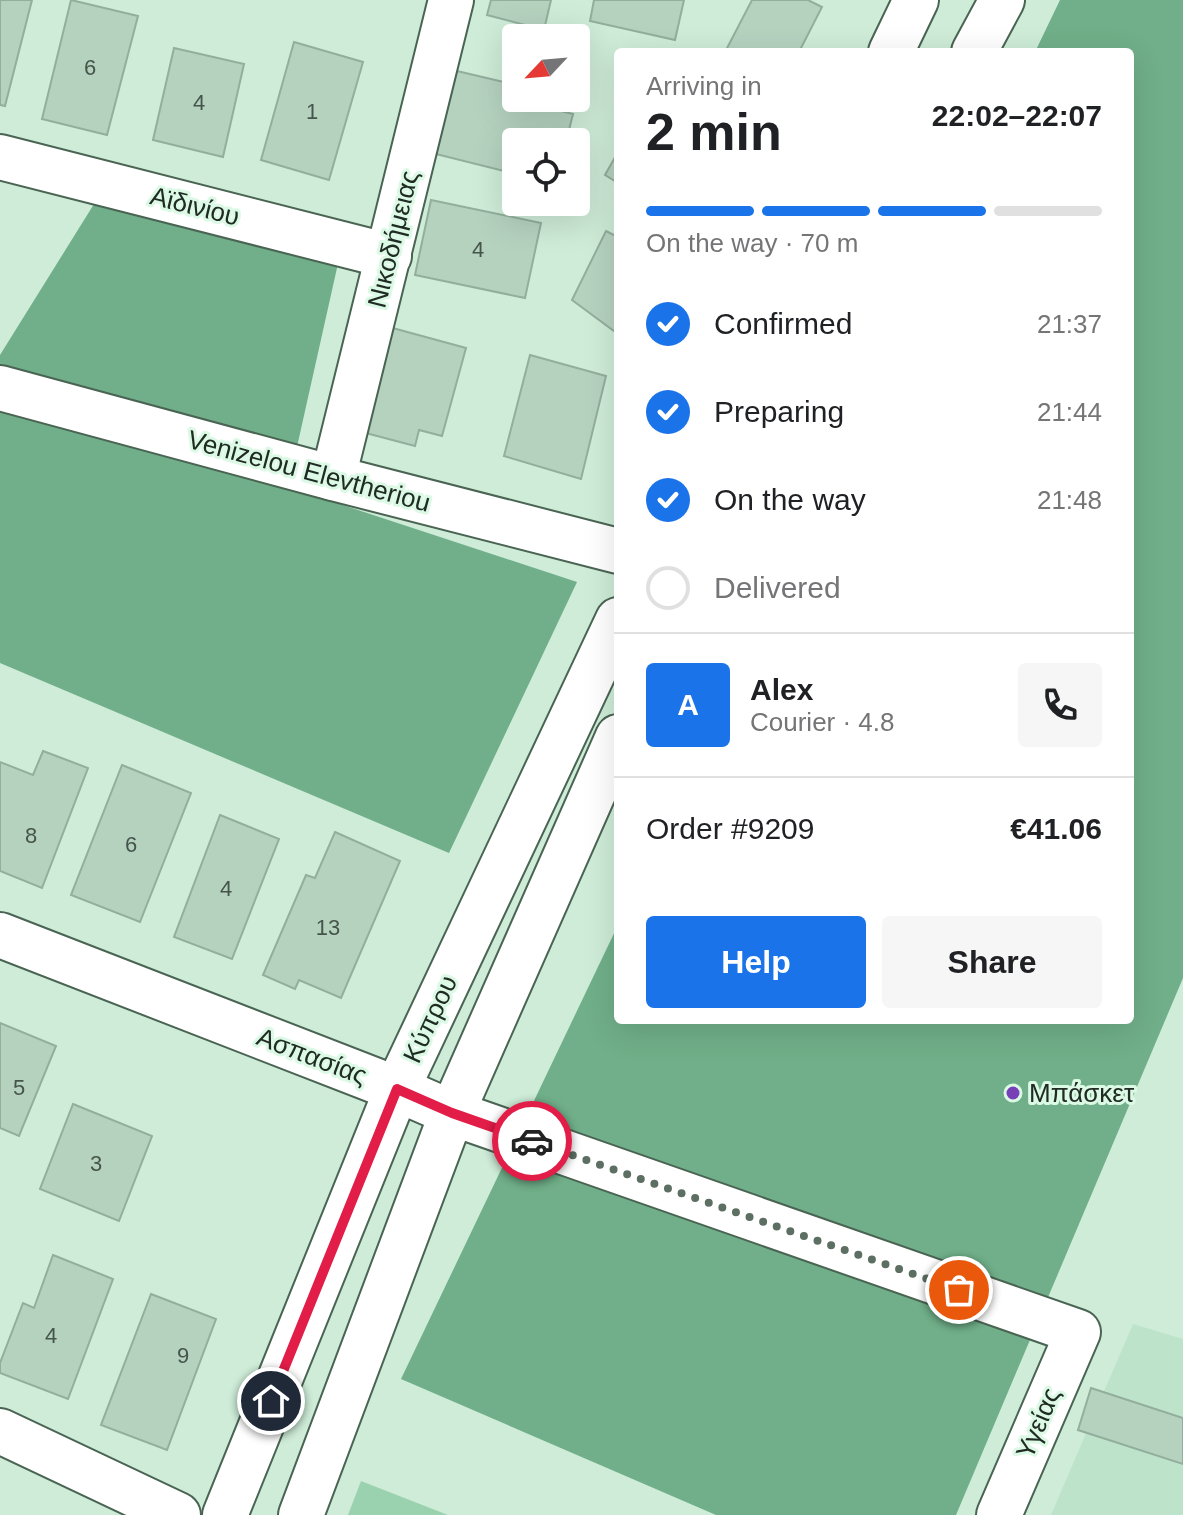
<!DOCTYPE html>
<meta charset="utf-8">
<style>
body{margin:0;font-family:Helvetica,sans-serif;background:#f6f6f6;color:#202124;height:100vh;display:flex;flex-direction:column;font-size:30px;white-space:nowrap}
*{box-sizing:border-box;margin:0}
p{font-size:26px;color:#757577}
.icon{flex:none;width:44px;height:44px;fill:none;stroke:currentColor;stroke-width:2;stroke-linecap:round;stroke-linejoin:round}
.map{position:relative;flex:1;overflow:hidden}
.details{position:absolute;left:614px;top:48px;width:520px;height:976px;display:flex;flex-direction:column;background:#fff;border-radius:8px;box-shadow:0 8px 32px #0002}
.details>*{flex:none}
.needle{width:52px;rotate:244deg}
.controls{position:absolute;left:502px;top:24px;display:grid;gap:16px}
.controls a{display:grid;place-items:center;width:88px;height:88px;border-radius:8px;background:#fff;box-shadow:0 8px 32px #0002;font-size:40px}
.pin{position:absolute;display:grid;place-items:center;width:68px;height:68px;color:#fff;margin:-34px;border:4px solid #fff;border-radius:50%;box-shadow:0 2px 8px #0007}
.courier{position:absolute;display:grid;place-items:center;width:80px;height:80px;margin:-40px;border:6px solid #e11d48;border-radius:50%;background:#fff;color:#222;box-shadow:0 2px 10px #0007}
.head em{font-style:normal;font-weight:700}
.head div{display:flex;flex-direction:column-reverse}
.head{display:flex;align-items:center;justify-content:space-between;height:136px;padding:0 32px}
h1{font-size:52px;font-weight:700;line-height:60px}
.bar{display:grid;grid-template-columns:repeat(4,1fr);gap:12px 8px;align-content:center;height:96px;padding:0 32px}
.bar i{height:10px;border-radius:6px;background:#e0e0e0}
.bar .on{background:#1a73e8}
.bar p{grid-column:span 4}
.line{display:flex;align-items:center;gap:20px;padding:0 32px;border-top:2px solid #e0e0e0}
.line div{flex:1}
.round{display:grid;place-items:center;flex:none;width:84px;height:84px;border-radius:8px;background:#f6f6f6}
ol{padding:0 32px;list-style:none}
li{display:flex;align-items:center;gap:24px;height:88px}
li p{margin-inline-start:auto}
li .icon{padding:8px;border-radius:50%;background:#1a73e8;color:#fff;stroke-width:4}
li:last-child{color:#757577}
li i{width:44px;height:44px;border:4px solid #e0e0e0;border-radius:50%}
.primary-button{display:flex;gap:16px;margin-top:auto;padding:16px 32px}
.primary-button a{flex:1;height:92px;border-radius:8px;background:#1a73e8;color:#fff;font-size:32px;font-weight:700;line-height:92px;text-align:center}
.primary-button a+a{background:#f6f6f6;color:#202124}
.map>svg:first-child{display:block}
.built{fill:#bee3cb}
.green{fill:#9ad2af}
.forest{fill:#70af89}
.building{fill:#b5d2bf;stroke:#92ae9c;stroke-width:2}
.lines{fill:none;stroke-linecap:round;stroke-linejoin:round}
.minor-casing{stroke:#4a6453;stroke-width:48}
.minor{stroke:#fff;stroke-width:44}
.done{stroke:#5d6f63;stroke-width:8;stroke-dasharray:0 14.4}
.route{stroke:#e11d48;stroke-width:10}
.poi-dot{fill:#7740b6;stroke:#dbf9e5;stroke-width:3}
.labels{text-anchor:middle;stroke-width:6;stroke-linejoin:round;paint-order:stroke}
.number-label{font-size:22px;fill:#45554b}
.street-label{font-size:26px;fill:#202b24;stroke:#dbf9e5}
.poi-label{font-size:26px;fill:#202b24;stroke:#dbf9e5;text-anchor:start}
</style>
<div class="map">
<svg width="1183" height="1515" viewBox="0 0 1183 1515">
<rect width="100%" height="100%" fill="#ceecd8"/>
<!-- built -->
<path class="built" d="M1133 1324 1183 1339V1515H1051Z"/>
<!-- green -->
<path class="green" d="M361 1481 448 1515H348Z"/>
<!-- forest -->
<g class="forest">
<path d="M1060 0H1183V978L956 1515H716L401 1379 618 925V1020H1130V52H1035Z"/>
<path d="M99 196 339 259 288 487 577 582 449 853 0 663V355Z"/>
</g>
<!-- building -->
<g class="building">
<path d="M0 0H32L5 106 0 105Z"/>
<path d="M71 0 138 16 107 135 42 119Z"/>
<path d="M491 0H551L544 30 487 15Z"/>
<path d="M594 0H684L675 40 590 21Z"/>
<path d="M752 0H808L822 7 799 52H725Z"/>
<path d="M294 42 363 62 329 180 261 160Z"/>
<path d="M174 48 244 64 223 157 153 140Z"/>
<path d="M457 71 508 83 505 97 573 114 566 142H516V174L436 154Z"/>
<path d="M618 152V183L605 175Z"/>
<path d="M431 200 541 223 525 298 415 275Z"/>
<path d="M606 231 618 237V334L572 300Z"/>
<path d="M389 327 466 348 442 436 419 430 415 446 362 432Z"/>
<path d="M530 355 606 376 581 479 504 456Z"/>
<path d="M43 751 88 768 42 888 0 871V762L33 775Z"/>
<path d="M122 765 191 793 140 922 71 895Z"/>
<path d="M220 815 279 839 232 959 174 937Z"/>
<path d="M335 832 400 861 341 998 299 980 295 989 263 975 306 875 315 878Z"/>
<path d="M0 1023 56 1046 19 1136 0 1128Z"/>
<path d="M73 1104 152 1136 119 1221 40 1189Z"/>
<path d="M53 1255 113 1279 68 1399 0 1373V1363L23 1303 34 1308Z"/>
<path d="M151 1294 216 1319 167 1450 101 1425Z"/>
<path d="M1091 1388 1183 1418V1464L1078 1430Z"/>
</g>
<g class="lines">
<defs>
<g id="minor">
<path d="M891 52 916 0"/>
<path d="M974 52 1002 0"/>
<path d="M0 157 389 256"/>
<path d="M0 388 333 478 618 551"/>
<path d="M333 478 451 0"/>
<path d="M0 935 397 1089 452 1113 1078 1332 999 1515"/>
<path d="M0 1431 178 1515"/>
<path d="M225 1515 397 1089 618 620"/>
<path d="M301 1515 452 1113 618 737"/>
</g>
</defs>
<!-- minor casing -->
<use href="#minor" class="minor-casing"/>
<!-- minor -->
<use href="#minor" class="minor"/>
</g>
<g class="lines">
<!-- done -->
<path class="done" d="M532 1141 959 1290"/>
<!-- route -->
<path class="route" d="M271 1401 397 1089 452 1113 532 1141"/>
</g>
<!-- markers -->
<circle class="poi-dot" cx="1013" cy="1093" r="8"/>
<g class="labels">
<!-- number labels -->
<g class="number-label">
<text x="90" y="75">6</text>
<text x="199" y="110">4</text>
<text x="312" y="119">1</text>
<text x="478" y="257">4</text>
<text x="31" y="843">8</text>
<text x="131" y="852">6</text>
<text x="226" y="896">4</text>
<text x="328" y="935">13</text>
<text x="19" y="1095">5</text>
<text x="96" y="1171">3</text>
<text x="51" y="1343">4</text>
<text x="183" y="1363">9</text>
</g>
<!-- street labels -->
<g class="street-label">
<text transform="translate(195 206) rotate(14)" y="9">Αϊδινίου</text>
<text transform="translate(393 239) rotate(-76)" y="9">Νικοδήμειας</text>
<text transform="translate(309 471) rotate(15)" y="9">Venizelou Elevtheriou</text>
<text transform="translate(430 1019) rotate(-65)" y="9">Κύπρου</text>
<text transform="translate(312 1056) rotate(21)" y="9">Ασπασίας</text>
<text transform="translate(1038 1423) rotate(-67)" y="9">Υγείας</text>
</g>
<!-- poi labels -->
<g class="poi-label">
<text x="1029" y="1102">Μπάσκετ</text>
</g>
</g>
</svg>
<div class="controls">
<a><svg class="needle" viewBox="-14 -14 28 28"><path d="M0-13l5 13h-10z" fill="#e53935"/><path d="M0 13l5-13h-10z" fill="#757577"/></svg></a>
<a><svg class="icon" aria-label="locate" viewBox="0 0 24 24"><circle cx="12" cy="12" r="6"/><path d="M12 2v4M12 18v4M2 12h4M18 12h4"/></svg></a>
</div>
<div class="pin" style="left:959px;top:1290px;background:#ea580c"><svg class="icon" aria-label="bag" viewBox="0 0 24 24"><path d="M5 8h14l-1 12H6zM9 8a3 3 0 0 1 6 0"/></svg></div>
<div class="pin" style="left:271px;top:1401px;background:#1f2937"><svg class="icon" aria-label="home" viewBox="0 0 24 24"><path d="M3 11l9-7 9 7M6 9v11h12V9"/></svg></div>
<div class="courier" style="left:532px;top:1141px"><svg class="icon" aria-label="car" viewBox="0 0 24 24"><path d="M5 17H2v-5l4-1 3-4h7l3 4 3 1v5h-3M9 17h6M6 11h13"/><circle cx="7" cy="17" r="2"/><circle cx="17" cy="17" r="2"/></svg></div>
<section class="details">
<div class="head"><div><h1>2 min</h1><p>Arriving in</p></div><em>22:02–22:07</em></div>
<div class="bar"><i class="on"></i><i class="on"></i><i class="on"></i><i></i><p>On the way · 70 m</p></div>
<ol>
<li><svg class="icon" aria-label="check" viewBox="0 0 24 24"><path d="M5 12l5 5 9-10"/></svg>Confirmed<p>21:37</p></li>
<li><svg class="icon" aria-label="check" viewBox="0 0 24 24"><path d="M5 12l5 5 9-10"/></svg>Preparing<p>21:44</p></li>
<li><svg class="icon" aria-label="check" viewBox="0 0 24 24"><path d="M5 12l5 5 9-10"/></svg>On the way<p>21:48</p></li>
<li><i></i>Delivered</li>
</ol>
<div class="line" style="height:144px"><b class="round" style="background:#1a73e8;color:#fff">A</b><div><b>Alex</b><p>Courier · 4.8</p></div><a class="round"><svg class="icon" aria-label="phone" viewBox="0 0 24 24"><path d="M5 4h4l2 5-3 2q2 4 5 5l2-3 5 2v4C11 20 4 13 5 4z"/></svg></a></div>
<div class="line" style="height:104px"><div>Order #9209</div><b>€41.06</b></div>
<div class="primary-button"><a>Help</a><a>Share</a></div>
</section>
</div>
